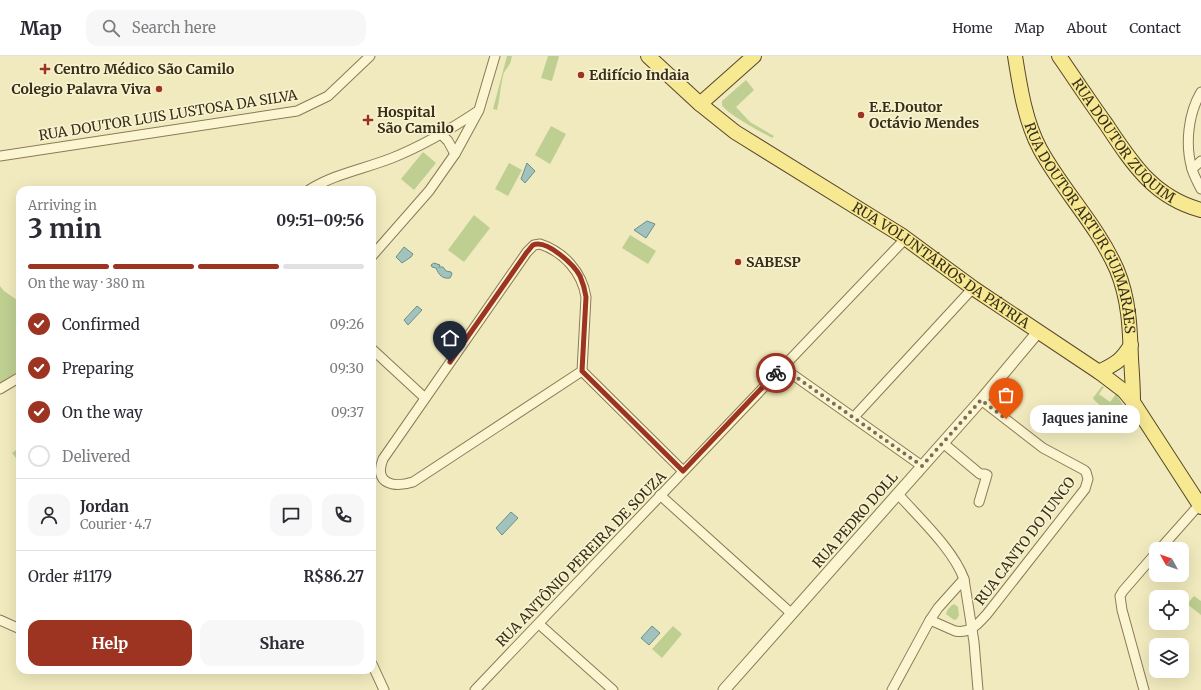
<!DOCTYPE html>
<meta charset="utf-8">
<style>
body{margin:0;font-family:Merriweather,serif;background:#f7f7f7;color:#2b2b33;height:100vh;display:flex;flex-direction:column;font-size:15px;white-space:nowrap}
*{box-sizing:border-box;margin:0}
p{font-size:13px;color:#7c7c81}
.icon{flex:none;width:22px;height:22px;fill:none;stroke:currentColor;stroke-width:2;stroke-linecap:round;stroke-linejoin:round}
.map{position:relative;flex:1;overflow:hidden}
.sheet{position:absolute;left:16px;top:130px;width:360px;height:488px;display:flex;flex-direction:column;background:#fff;border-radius:12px;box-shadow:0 4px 16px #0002}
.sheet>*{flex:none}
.needle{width:26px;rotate:310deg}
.fabs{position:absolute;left:1149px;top:486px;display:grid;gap:8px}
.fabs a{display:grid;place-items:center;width:40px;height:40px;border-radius:8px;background:#fff;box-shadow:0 4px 16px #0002;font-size:20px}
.pin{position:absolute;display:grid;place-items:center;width:34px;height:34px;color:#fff;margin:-41px -17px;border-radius:50% 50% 50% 0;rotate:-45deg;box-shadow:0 0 4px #0007}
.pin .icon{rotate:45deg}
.courier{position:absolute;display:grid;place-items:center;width:40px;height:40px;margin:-20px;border:3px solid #9d3422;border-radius:50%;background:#fff;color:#222;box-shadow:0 1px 5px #0007}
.bubble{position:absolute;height:28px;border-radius:12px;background:#fff;box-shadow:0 4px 16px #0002;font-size:13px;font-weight:700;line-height:28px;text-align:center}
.headline em{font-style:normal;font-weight:700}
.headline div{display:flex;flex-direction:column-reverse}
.headline{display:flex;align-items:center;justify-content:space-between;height:68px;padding:0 12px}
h1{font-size:26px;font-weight:700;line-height:30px}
.bar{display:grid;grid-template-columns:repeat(4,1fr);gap:6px 4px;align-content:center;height:48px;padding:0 12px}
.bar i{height:5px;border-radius:3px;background:#e1e1e2}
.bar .active{background:#9d3422}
.bar p{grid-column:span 4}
.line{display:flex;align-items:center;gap:10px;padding:0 12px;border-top:1px solid #e1e1e2}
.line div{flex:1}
.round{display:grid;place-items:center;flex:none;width:42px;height:42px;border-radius:12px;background:#f7f7f7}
ol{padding:0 12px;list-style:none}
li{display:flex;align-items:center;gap:12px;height:44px}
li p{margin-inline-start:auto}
li .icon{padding:4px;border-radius:50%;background:#9d3422;color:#fff;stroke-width:4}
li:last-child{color:#7c7c81}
li i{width:22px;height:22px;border:2px solid #e1e1e2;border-radius:50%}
.cta{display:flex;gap:8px;margin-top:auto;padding:8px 12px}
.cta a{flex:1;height:46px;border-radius:12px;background:#9d3422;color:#fff;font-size:16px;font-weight:700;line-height:46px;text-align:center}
.cta a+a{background:#f7f7f7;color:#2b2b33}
header{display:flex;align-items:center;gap:24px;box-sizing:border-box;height:56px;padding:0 20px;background:#fff;border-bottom:1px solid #e1e1e2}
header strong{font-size:19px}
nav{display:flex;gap:22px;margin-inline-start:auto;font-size:14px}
.search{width:280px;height:36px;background:#f7f7f7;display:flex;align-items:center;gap:10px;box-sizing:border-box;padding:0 14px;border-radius:12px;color:#7c7c81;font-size:15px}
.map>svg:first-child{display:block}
.green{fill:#becf91}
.water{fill:#a2c2bd;stroke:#68908d}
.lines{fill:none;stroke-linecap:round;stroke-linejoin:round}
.minor-casing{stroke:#8a7a56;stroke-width:11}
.tertiary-casing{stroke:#8a7a56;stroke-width:13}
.primary-casing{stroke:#57462a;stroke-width:16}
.minor{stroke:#fbf5d2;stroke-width:9}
.tertiary{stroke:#fbf5d2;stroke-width:11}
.primary{stroke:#f7e892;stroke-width:14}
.done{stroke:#797054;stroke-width:4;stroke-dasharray:0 7.2}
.route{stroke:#9d3422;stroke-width:5}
.poi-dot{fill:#9d3422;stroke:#f8f2ce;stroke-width:1.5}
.labels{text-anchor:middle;stroke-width:3.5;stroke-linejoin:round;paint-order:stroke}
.poi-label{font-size:14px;font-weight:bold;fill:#382e1b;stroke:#f8f2ce;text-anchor:start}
.street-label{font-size:14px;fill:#382e1b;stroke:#f8f2ce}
</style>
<header>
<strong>Map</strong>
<div class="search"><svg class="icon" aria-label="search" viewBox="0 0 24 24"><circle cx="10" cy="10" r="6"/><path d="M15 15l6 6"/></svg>Search here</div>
<nav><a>Home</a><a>Map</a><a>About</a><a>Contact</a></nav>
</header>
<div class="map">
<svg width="1201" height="634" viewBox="0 0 1201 634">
<rect width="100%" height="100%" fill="#f1eabe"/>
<!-- green -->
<g class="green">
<path d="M507 0H512C511 3 511 7 509 9 507 13 504 15 503 20 500 32 500 43 497 54L493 53Z"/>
<path d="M548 0H559L552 25 541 22Z"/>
<path d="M746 24 754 34 736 51 750 66 774 80 772 82C761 76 727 58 722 49V45Z"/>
<path d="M551 70 566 78 550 108 535 99Z"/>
<path d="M423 96 436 107 414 134 401 123Z"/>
<path d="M509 107 522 114 508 140 495 133Z"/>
<path d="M474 159 490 172 464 206 448 194Z"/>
<path d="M630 179 656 195 648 208 622 192Z"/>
<path d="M0 230 4 235 20 246V314L0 327Z"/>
<path d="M1102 330 1104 331 1099 338 1110 346 1116 338 1137 371 1130 375 1095 345 1093 342Z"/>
<path d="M20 391V407L12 397Z"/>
<path d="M1194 540 1201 545V559L1187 548Z"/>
<path d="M954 548 958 551 959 559 957 563 954 564 946 558C947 554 950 550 954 548Z"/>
<path d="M673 570 682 578 662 602 652 593Z"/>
</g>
<!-- water -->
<g class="water">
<path d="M527 107 535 115 525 127 521 123Z"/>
<path d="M647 165 655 168 646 182 634 174Z"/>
<path d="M404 191 413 198 411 201 402 207 396 201Z"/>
<path d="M434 207 440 209 439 211H443L446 215 451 216 452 218 450 222C442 223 439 219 436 212L432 211 431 209Z"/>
<path d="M417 250 422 254 408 269 404 264Z"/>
<path d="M1063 360 1070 367 1062 376 1054 370Z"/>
<path d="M511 456 518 462 502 479 496 472Z"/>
<path d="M652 570 660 577 649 589 641 582Z"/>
</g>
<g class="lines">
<defs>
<g id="minor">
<path d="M1201 36C1188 58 1185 89 1192 113 1194 120 1198 127 1201 133"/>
<path d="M441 78 448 85 455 98"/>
<path d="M0 100 297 55 328 40 370 0"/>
<path d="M1192 113 1201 105"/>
<path d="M309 134C334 118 364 113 392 102 422 90 451 73 478 55"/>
<path d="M540 188C564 196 582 216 586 241L582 315 413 426C394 432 373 428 383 403L527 196 534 189Z"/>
<path d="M372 200 429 135 455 98 479 54 495 0"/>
<path d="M372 293 425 342"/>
<path d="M782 311 922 410"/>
<path d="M582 315 683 415"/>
<path d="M0 333 20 321"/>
<path d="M854 361 973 232"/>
<path d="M943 387 980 418H985L987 419 979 446"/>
<path d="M898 438C919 462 953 493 964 523L974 586 978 634"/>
<path d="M660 439 792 558"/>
<path d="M1160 493 1199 449"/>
<path d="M0 564 20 573"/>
<path d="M930 564 955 575C970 578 978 568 987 558L1085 433 1088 423 1086 416 1084 414 1043 392 981 344"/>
<path d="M539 568 613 634"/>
<path d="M372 608 384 634"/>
<path d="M475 634 906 182"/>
<path d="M892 634 930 564 938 552 964 523"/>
<path d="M1144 634 1122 554 1120 540 1123 535 1156 497"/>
</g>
<path id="tertiary" d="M724 634 981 344 1038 276"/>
<g id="primary">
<path id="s1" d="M648 0 700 48 735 76 901 179 973 232 1099 316 1124 335 1133 346 1201 451"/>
<path id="s2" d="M1015 0C1020 31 1025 65 1040 93 1063 135 1098 170 1117 214 1129 243 1130 272 1131 303 1132 317 1133 331 1133 346"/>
<path id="s3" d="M1059 0C1075 23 1090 46 1106 68 1132 107 1153 141 1201 154"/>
<path d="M700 48 754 0"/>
<path d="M1099 316C1116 307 1120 306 1131 289"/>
</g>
</defs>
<!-- minor casing -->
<use href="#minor" class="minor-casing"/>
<!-- tertiary casing -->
<use href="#tertiary" class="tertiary-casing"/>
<!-- primary casing -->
<use href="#primary" class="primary-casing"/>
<!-- minor -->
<use href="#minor" class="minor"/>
<!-- tertiary -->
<use href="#tertiary" class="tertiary"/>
<!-- primary -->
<use href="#primary" class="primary"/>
</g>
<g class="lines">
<!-- done -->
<path class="done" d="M776 317 782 311 922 410 981 344 1006 363"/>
<!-- route -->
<path class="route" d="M450 306 527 196C529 194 531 191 533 189 547 183 574 209 580 220 583 227 585 234 586 241L582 315 683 415 776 317"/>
</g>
<!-- markers -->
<g class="poi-dot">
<path d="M43 7h4v4h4v4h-4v4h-4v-4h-4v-4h4z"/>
<circle cx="581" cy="19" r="4"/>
<circle cx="159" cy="33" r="4"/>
<circle cx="861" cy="59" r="4"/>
<path d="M366 58h4v4h4v4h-4v4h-4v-4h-4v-4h4z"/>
<circle cx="738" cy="206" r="4"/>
</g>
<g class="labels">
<!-- poi labels -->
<g class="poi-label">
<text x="54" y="18">Centro Médico São Camilo</text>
<text x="589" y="24">Edifício Indaia</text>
<text x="151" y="38" text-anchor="end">Colegio Palavra Viva</text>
<text x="869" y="56">E.E.Doutor<tspan x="869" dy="16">Octávio Mendes</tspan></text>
<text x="377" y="61">Hospital<tspan x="377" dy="16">São Camilo</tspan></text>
<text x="746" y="211">SABESP</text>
</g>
<!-- street labels -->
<g class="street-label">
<text transform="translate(168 59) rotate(-9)" y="5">RUA DOUTOR LUIS LUSTOSA DA SILVA</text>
<text dy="5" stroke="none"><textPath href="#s3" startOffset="107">RUA DOUTOR ZUQUIM</textPath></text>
<text dy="5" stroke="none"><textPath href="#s2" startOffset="187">RUA DOUTOR ARTUR GUIMARÃES</textPath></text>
<text dy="5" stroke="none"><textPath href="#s1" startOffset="361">RUA VOLUNTÁRIOS DA PÁTRIA</textPath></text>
<text transform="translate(855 464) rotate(-49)" y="5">RUA PEDRO DOLL</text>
<text transform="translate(1025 485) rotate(-53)" y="5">RUA CANTO DO JUNCO</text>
<text transform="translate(581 503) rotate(-46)" y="5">RUA ANTÔNIO PEREIRA DE SOUZA</text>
</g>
</g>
</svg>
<div class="fabs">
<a><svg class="needle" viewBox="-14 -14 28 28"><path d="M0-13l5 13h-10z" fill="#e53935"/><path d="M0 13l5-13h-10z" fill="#7c7c81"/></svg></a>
<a><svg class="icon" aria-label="locate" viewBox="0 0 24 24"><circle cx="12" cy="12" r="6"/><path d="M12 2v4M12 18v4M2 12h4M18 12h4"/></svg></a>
<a><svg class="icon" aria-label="layers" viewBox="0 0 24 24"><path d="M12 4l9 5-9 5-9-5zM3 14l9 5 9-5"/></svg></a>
</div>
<div class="pin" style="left:1006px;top:363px;background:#ea580c"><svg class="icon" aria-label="bag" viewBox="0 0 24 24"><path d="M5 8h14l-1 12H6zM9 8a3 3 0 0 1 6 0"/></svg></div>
<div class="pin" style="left:450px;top:306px;background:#1f2937"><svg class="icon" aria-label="home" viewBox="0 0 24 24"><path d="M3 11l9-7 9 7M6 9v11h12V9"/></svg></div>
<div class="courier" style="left:776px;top:317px"><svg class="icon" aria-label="bike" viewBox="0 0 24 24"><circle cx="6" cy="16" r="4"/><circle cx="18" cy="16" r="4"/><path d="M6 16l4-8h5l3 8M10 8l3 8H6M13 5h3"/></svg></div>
<div class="bubble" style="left:1030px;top:349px;width:110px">Jaques janine</div>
<section class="sheet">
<div class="headline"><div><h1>3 min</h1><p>Arriving in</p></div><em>09:51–09:56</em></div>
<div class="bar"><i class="active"></i><i class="active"></i><i class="active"></i><i></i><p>On the way · 380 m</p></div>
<ol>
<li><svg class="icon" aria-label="check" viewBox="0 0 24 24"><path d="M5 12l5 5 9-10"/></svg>Confirmed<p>09:26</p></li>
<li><svg class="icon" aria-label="check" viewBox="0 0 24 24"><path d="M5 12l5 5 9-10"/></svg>Preparing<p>09:30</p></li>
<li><svg class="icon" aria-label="check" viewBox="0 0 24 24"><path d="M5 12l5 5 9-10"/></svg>On the way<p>09:37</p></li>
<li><i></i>Delivered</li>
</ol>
<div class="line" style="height:72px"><a class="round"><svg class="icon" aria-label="person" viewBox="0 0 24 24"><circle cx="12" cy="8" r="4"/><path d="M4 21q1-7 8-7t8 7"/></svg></a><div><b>Jordan</b><p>Courier · 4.7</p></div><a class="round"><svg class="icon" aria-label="chat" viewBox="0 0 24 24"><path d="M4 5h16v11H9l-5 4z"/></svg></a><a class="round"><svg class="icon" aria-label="phone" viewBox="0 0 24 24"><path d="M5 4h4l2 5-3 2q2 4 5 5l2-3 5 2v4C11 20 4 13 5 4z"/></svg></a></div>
<div class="line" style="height:52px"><div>Order #1179</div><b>R$86.27</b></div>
<div class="cta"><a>Help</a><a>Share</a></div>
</section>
</div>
